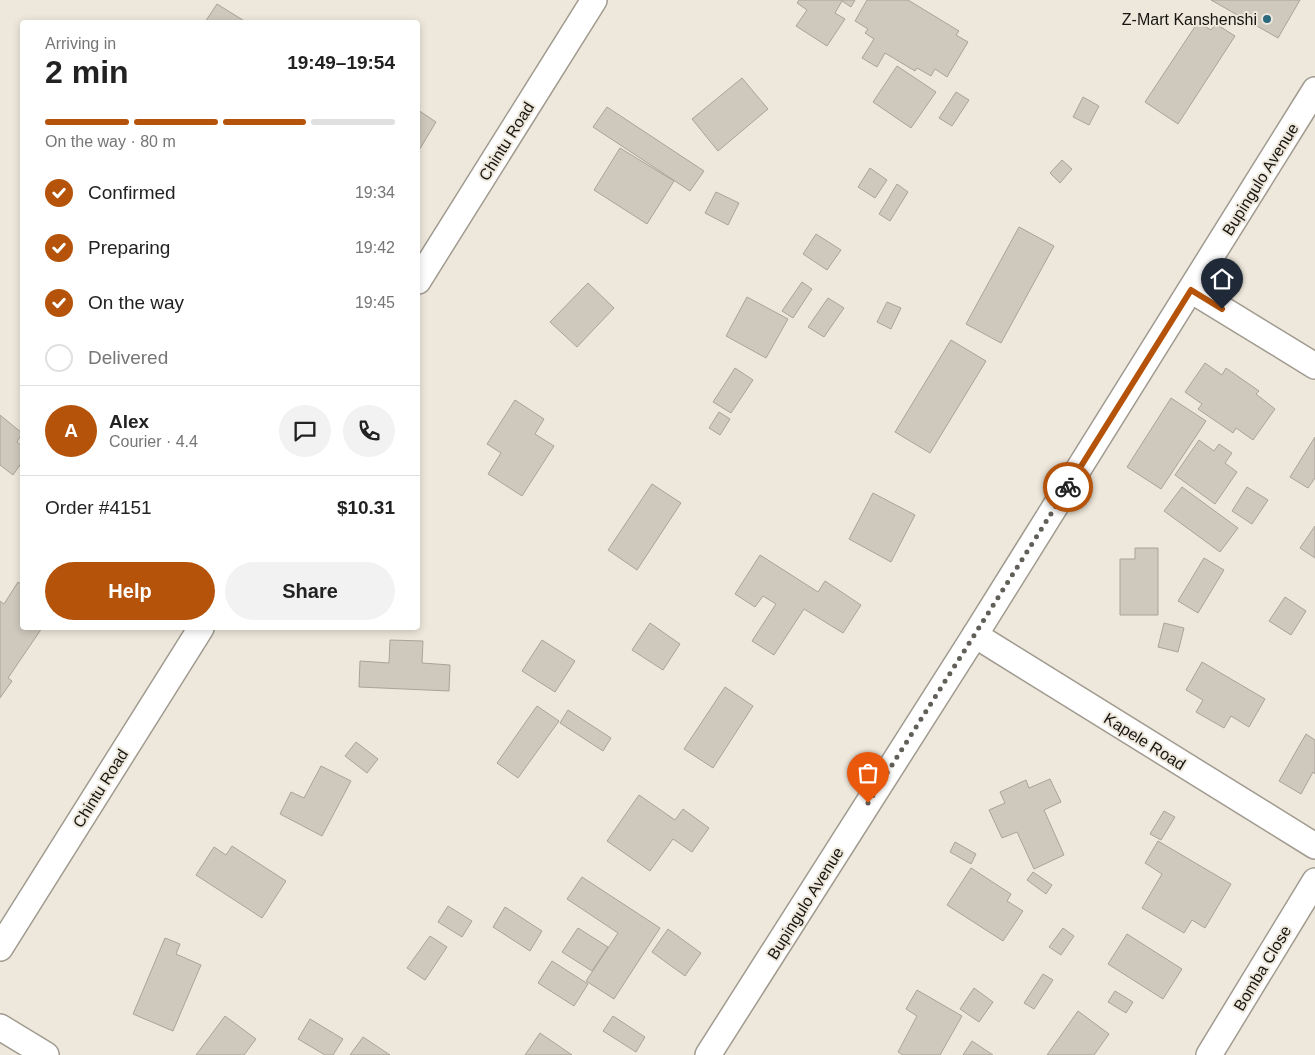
<!DOCTYPE html>
<meta charset="utf-8">
<style>
body{margin:0;font-family:Helvetica,sans-serif;background:#f2f2f2;color:#222;height:100vh;display:flex;flex-direction:column;font-size:19px;white-space:nowrap}
*{box-sizing:border-box;margin:0}
p{font-size:16px;color:#767676}
.icon{flex:none;width:28px;height:28px;fill:none;stroke:currentColor;stroke-width:2;stroke-linecap:round;stroke-linejoin:round}
.map{position:relative;flex:1;overflow:hidden}
.sheet{position:absolute;left:20px;top:20px;width:400px;height:610px;display:flex;flex-direction:column;background:#fff;border-radius:5px;box-shadow:0 2px 8px #0003}
.sheet>*{flex:none}
.pin{position:absolute;display:grid;place-items:center;width:42px;height:42px;color:#fff;margin:-51px -21px;border-radius:50% 50% 50% 0;rotate:-45deg;box-shadow:0 0 5px #0007}
.pin .icon{rotate:45deg}
.courier{position:absolute;display:grid;place-items:center;width:50px;height:50px;margin:-25px;border:4px solid #b45309;border-radius:50%;background:#fff;color:#222;box-shadow:0 1px 6px #0007}
.head em{font-style:normal;font-weight:800}
.head div{display:flex;flex-direction:column-reverse}
.head{display:flex;align-items:center;justify-content:space-between;height:85px;padding:0 25px}
h1{font-size:32px;font-weight:800;line-height:38px}
.bar{display:grid;grid-template-columns:repeat(4,1fr);gap:8px 5px;align-content:center;height:60px;padding:0 25px}
.bar i{height:6px;border-radius:4px;background:#e0e0e0}
.bar .active{background:#b45309}
.bar p{grid-column:span 4}
.line{display:flex;align-items:center;gap:12px;padding:0 25px;border-top:1px solid #e0e0e0}
.line div{flex:1}
.round{display:grid;place-items:center;flex:none;width:52px;height:52px;border-radius:26px;background:#f2f2f2}
ol{padding:0 25px;list-style:none}
li{display:flex;align-items:center;gap:15px;height:55px}
li p{margin-inline-start:auto}
li .icon{padding:5px;border-radius:50%;background:#b45309;color:#fff;stroke-width:4}
li:last-child{color:#767676}
li i{width:28px;height:28px;border:2px solid #e0e0e0;border-radius:50%}
.cta{display:flex;gap:10px;margin-top:auto;padding:10px 25px}
.cta a{flex:1;height:58px;border-radius:30px;background:#b45309;color:#fff;font-size:20px;font-weight:800;line-height:58px;text-align:center}
.cta a+a{background:#f2f2f2;color:#222}
.map>svg:first-child{display:block}
.building{fill:#cfc8bd;stroke:#a9a398}
.lines{fill:none;stroke-linecap:round;stroke-linejoin:round}
.minor-casing{stroke:#a09a8f;stroke-width:28}
.minor{stroke:#fff;stroke-width:25}
.done{stroke:#625f58;stroke-width:5;stroke-dasharray:0 9}
.route{stroke:#b45309;stroke-width:6}
.poi-dot{fill:#2b697f;stroke:#eee8dc;stroke-width:2}
.labels{text-anchor:middle;stroke-width:4;stroke-linejoin:round;paint-order:stroke}
.poi-label{font-size:16px;fill:#171511;stroke:#eee8dc;text-anchor:end}
.street-label{font-size:16px;fill:#171511;stroke:#eee8dc}
</style>
<div class="map">
<svg width="1315" height="1055" viewBox="0 0 1315 1055">
<rect width="100%" height="100%" fill="#eee8dc"/>
<!-- building -->
<g class="building">
<path d="M799 0H855L851 7 842 1 835 13 845 19 827 46 796 26 807 10 797 3Z"/>
<path d="M867 0H908L959 31 956 35 968 42 947 77 935 69 931 76 917 68 915 71 885 53 877 67 862 58 874 39 865 33 868 29 855 21Z"/>
<path d="M1211 0H1300L1278 38Z"/>
<path d="M217 4 246 22H205Z"/>
<path d="M1198 22 1211 30 1216 24 1235 36 1178 124 1145 102Z"/>
<path d="M897 66 936 92 911 128 873 102Z"/>
<path d="M742 78 768 109 718 151 692 119Z"/>
<path d="M956 92 969 100 952 126 939 118Z"/>
<path d="M1083 97 1099 106 1089 125 1073 117Z"/>
<path d="M607 107 704 171 690 191 593 127Z"/>
<path d="M418 110 436 122 418 152Z"/>
<path d="M620 148 674 181 647 224 594 190Z"/>
<path d="M1062 160 1072 169 1060 183 1050 173Z"/>
<path d="M870 168 887 180 875 198 858 187Z"/>
<path d="M897 184 908 192 890 221 879 214Z"/>
<path d="M716 192 739 203 728 225 705 213Z"/>
<path d="M1019 227 1054 246 1001 343 966 324Z"/>
<path d="M816 234 841 250 827 270 803 254Z"/>
<path d="M802 282 812 289 793 318 782 311Z"/>
<path d="M588 283 614 308 577 347 550 322Z"/>
<path d="M747 297 788 319 766 358 726 336Z"/>
<path d="M828 298 844 308 824 337 808 327Z"/>
<path d="M887 302 901 308 891 329 877 322Z"/>
<path d="M951 340 986 361 930 453 895 432Z"/>
<path d="M1205 363 1222 375 1226 368 1259 391 1256 394 1275 409 1253 440 1236 428 1233 433 1198 409 1202 404 1185 392Z"/>
<path d="M735 368 753 380 731 413 713 402Z"/>
<path d="M1171 398 1206 421 1161 489 1127 467Z"/>
<path d="M515 400 544 419 535 434 554 446 522 496 488 474 501 453 487 444Z"/>
<path d="M719 412 730 419 720 435 709 428Z"/>
<path d="M0 415 22 433 17 442 22 446V462L13 475 0 465Z"/>
<path d="M1315 437V478L1308 488 1290 477Z"/>
<path d="M1199 440 1214 451 1219 444 1232 453 1225 463 1237 472 1215 504 1175 475Z"/>
<path d="M652 484 681 503 637 570 608 550Z"/>
<path d="M1182 487 1238 528 1220 552 1164 511Z"/>
<path d="M1247 487 1268 500 1252 524 1232 511Z"/>
<path d="M873 493 915 515 891 562 849 539Z"/>
<path d="M1315 526V558L1300 548Z"/>
<path d="M1135 548H1158V615H1120V559H1135Z"/>
<path d="M760 555 818 592 825 581 861 605 843 633 804 609 774 655 752 641 776 604 763 596 755 607 735 594Z"/>
<path d="M1204 558 1224 570 1198 613 1178 601Z"/>
<path d="M18 582 22 585V628H42L8 678 12 681 0 698V601L4 604Z"/>
<path d="M1285 597 1306 611 1291 635 1269 621Z"/>
<path d="M650 623 680 644 663 670 632 650Z"/>
<path d="M1164 623 1184 628 1178 652 1158 647Z"/>
<path d="M390 640 423 641 422 663 450 665 449 691 359 687 360 661 389 663Z"/>
<path d="M542 640 575 661 555 692 522 671Z"/>
<path d="M1202 662 1265 699 1249 727 1231 716 1224 728 1196 712 1203 700 1186 690Z"/>
<path d="M725 687 753 706 713 768 684 749Z"/>
<path d="M537 706 559 721 518 778 497 763Z"/>
<path d="M568 710 611 738 603 751 560 723Z"/>
<path d="M1306 734 1315 740V774L1313 772 1301 794 1279 781Z"/>
<path d="M356 742 378 759 367 773 345 756Z"/>
<path d="M321 766 351 781 322 836 280 814 291 792 304 798Z"/>
<path d="M1050 779 1061 802 1044 810 1064 855 1034 869 1017 832 1002 838 989 810 1005 803 1000 792 1026 780 1029 788Z"/>
<path d="M639 795 675 820 683 809 709 828 692 852 673 839 650 871 607 841Z"/>
<path d="M1164 811 1175 817 1161 840 1150 834Z"/>
<path d="M1158 841 1231 884 1205 928 1192 920 1184 933 1142 908 1162 874 1145 863Z"/>
<path d="M955 842 976 854 971 864 950 852Z"/>
<path d="M232 846 286 881 262 918 196 875 214 847 226 855Z"/>
<path d="M971 868 1011 894 1007 901 1023 911 1003 941 947 905Z"/>
<path d="M1033 872 1052 885 1046 894 1027 880Z"/>
<path d="M582 877 660 928 614 999 586 981 618 933 567 899Z"/>
<path d="M448 906 472 921 462 937 438 922Z"/>
<path d="M505 907 542 931 530 951 493 927Z"/>
<path d="M578 928 608 947 592 971 562 952Z"/>
<path d="M1063 928 1074 936 1061 955 1049 947Z"/>
<path d="M668 929 701 953 685 976 652 952Z"/>
<path d="M1127 934 1182 969 1163 999 1108 964Z"/>
<path d="M430 936 447 947 425 980 407 968Z"/>
<path d="M165 938 180 944 176 954 201 965 173 1031 133 1014Z"/>
<path d="M552 961 588 984 574 1006 538 983Z"/>
<path d="M1043 974 1053 980 1034 1009 1024 1003Z"/>
<path d="M974 988 993 1002 979 1022 960 1009Z"/>
<path d="M917 990 962 1016 940 1055H903L898 1052 917 1016 906 1009Z"/>
<path d="M1115 991 1133 1002 1126 1013 1108 1002Z"/>
<path d="M1078 1011 1109 1034 1094 1055H1047Z"/>
<path d="M225 1016 256 1039 244 1055H196Z"/>
<path d="M613 1016 645 1037 636 1052 603 1031Z"/>
<path d="M310 1019 343 1039 333 1055H325L298 1039Z"/>
<path d="M540 1033 572 1055H525Z"/>
<path d="M363 1037 390 1055H350Z"/>
<path d="M972 1041 993 1055H963Z"/>
</g>
<g class="lines">
<defs>
<g id="minor">
<path d="M418 281 594 0"/>
<path d="M1191 290 1315 366"/>
<path d="M975 635 1315 846"/>
<path d="M0 948 201 628"/>
<path d="M0 1027 46 1055"/>
<path d="M708 1055 975 635 1315 90"/>
<path d="M1209 1055 1315 881"/>
</g>
</defs>
<!-- minor casing -->
<use href="#minor" class="minor-casing"/>
<!-- minor -->
<use href="#minor" class="minor"/>
</g>
<g class="lines">
<!-- done -->
<path class="done" d="M868 803 1068 487"/>
<!-- route -->
<path class="route" d="M1068 487 1191 290 1222 309"/>
</g>
<!-- markers -->
<circle class="poi-dot" cx="1267" cy="19" r="5"/>
<g class="labels">
<!-- poi labels -->
<g class="poi-label">
<text x="1257" y="25">Z-Mart Kanshenshi</text>
</g>
<!-- street labels -->
<g class="street-label">
<text transform="translate(506 141) rotate(-58)" y="6">Chintu Road</text>
<text transform="translate(1260 179) rotate(-58)" y="6">Bupingulo Avenue</text>
<text transform="translate(1145 741) rotate(32)" y="6">Kapele Road</text>
<text transform="translate(100 788) rotate(-58)" y="6">Chintu Road</text>
<text transform="translate(805 903) rotate(-58)" y="6">Bupingulo Avenue</text>
<text transform="translate(1262 968) rotate(-59)" y="6">Bomba Close</text>
</g>
</g>
</svg>
<div class="pin" style="left:868px;top:803px;background:#ea580c"><svg class="icon" aria-label="bag" viewBox="0 0 24 24"><path d="M5 8h14l-1 12H6zM9 8a3 3 0 0 1 6 0"/></svg></div>
<div class="pin" style="left:1222px;top:309px;background:#1f2937"><svg class="icon" aria-label="home" viewBox="0 0 24 24"><path d="M3 11l9-7 9 7M6 9v11h12V9"/></svg></div>
<div class="courier" style="left:1068px;top:487px"><svg class="icon" aria-label="bike" viewBox="0 0 24 24"><circle cx="6" cy="16" r="4"/><circle cx="18" cy="16" r="4"/><path d="M6 16l4-8h5l3 8M10 8l3 8H6M13 5h3"/></svg></div>
<section class="sheet">
<div class="head"><div><h1>2 min</h1><p>Arriving in</p></div><em>19:49–19:54</em></div>
<div class="bar"><i class="active"></i><i class="active"></i><i class="active"></i><i></i><p>On the way · 80 m</p></div>
<ol>
<li><svg class="icon" aria-label="check" viewBox="0 0 24 24"><path d="M5 12l5 5 9-10"/></svg>Confirmed<p>19:34</p></li>
<li><svg class="icon" aria-label="check" viewBox="0 0 24 24"><path d="M5 12l5 5 9-10"/></svg>Preparing<p>19:42</p></li>
<li><svg class="icon" aria-label="check" viewBox="0 0 24 24"><path d="M5 12l5 5 9-10"/></svg>On the way<p>19:45</p></li>
<li><i></i>Delivered</li>
</ol>
<div class="line" style="height:90px"><b class="round" style="background:#b45309;color:#fff">A</b><div><b>Alex</b><p>Courier · 4.4</p></div><a class="round"><svg class="icon" aria-label="chat" viewBox="0 0 24 24"><path d="M4 5h16v11H9l-5 4z"/></svg></a><a class="round"><svg class="icon" aria-label="phone" viewBox="0 0 24 24"><path d="M5 4h4l2 5-3 2q2 4 5 5l2-3 5 2v4C11 20 4 13 5 4z"/></svg></a></div>
<div class="line" style="height:65px"><div>Order #4151</div><b>$10.31</b></div>
<div class="cta"><a>Help</a><a>Share</a></div>
</section>
</div>
